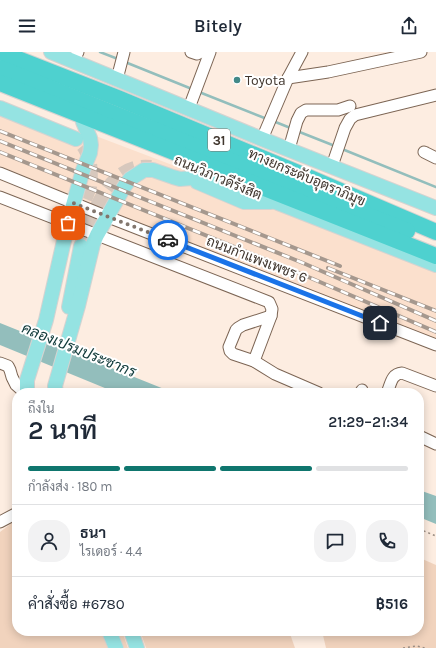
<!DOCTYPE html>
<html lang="th">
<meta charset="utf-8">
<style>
body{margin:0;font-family:Karla,Sarabun,sans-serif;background:#f2f2f3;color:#1f2937;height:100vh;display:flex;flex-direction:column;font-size:15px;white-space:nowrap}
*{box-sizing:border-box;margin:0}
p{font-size:13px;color:#747a83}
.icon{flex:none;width:22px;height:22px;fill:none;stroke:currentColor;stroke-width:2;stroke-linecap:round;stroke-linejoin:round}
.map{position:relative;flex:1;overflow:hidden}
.panel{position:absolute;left:12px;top:336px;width:412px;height:248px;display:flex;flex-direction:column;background:#fff;border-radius:16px;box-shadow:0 2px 10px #0003}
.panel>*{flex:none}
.pin{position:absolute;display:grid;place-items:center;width:34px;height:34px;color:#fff;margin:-17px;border-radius:8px;box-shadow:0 2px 6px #0006}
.courier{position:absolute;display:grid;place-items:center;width:40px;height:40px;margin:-20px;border:3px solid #1a73e8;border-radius:50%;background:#fff;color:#222;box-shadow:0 1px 5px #0007}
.overview em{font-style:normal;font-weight:600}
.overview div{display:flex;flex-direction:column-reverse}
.overview{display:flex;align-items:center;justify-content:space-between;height:68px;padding:0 16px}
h1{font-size:26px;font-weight:600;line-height:30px}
.bar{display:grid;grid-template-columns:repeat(4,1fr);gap:6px 4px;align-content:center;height:48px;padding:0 16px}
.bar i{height:5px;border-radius:3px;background:#e0e1e3}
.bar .selected{background:#0f766e}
.bar p{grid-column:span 4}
.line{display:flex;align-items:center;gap:10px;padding:0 16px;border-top:1px solid #e0e1e3}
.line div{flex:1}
.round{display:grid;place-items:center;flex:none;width:42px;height:42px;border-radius:16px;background:#f2f2f3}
header{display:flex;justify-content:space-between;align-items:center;height:52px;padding:0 16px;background:#fff;font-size:18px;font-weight:600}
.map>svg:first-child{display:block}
.built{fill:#fbe0cd}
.green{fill:#f1d3bd}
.water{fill:#93bebc}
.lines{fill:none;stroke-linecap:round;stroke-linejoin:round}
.stream{stroke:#93bebc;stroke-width:2.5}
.major-tunnel{stroke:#d7c8bd;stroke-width:14;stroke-dasharray:14 7;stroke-linecap:butt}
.minor-casing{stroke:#7c6554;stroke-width:13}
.major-casing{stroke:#d5d3d1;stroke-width:16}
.highway-casing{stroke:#d5d3d1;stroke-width:18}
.path{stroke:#998c82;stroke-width:1.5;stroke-dasharray:2 3;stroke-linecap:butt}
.minor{stroke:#fff;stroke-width:11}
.major{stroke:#95e3e2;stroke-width:14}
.highway{stroke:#4ed1cf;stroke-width:16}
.rail-casing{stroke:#a5988e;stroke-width:4}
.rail{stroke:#fff;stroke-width:2.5;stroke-dasharray:8;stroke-linecap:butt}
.done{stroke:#82766d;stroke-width:4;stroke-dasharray:0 7.2}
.route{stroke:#1a73e8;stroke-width:5}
.poi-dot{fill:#428988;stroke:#fff;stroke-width:1.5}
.labels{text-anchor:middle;stroke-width:4;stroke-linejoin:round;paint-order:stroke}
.shield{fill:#fff;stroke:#79726d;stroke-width:1}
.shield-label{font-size:13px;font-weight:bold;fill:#40362e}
.poi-label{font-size:14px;fill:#40362e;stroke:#fff;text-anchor:start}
.street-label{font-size:14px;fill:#40362e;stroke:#fff}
.water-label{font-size:15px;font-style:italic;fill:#0f3939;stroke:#fff}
</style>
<header><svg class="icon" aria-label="menu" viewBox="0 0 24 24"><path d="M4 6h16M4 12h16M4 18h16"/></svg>Bitely<svg class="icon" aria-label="share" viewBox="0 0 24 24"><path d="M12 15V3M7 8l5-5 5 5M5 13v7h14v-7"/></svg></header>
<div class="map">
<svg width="436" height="596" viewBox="0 0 436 596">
<rect width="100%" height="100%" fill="#fdede1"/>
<!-- built -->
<path class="built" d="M0 60 75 90 80 78 196 122 191 135 237 155H274L436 221V293L318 243 0 114Z"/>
<!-- green -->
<g class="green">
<path d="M17 467V579H102L108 596H0V480Z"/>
<path d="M420 506 436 513V596H326L322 579H419V510Z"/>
<path d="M116 579H122L128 596H122Z"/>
<path d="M140 579H289L295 596H146Z"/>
</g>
<!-- water -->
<g class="water">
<path d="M0 271 174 341H117L0 293Z"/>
<path d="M419 438 436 444V472L419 465Z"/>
</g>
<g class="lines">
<!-- stream -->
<g class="stream">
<path d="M100 0 118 7"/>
<path d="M125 10 192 37"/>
<path d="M199 40 267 67"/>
<path d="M273 69 293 77"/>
<path d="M297 79 335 94"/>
<path d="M342 97 436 135"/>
</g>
<!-- major-tunnel -->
<g class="major-tunnel">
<path d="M70 186 90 135C92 122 91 108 85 97 83 93 79 90 76 87"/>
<path d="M81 194C93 163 108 110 151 115"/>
</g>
<defs>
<g id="minor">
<path d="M191 0 197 2 201 0"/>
<path d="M73 9 78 0"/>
<path d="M288 26 328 20 421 0"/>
<path d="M117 27 124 0"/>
<path d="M189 56 210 0"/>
<path d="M262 87 288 26 302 0"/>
<path d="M289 97 297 69 301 61 306 58H338L350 54"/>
<path d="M424 100 436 106"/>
<path d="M332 114 345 76 350 67 355 63 436 43"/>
<path d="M0 121 108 165 436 293"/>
<path d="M0 145 269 250 272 257 271 264 254 309 275 322 319 341"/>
<path d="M254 309 233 302 230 299 229 295 236 278 238 276 243 273 271 264"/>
<path d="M0 311 8 314 10 318 12 325 16 333 25 341"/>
<path d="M360 341 362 338"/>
<path d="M387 341C391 332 391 322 402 321L436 334"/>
<path d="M419 384 436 392"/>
<path d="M0 470 17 461"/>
</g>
<g id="major">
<path d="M51 0 262 87 436 156"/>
<path d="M0 56 76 87"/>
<path d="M197 130 244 150H271"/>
<path d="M242 135 278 151 436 213"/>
<path d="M69 255 81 194"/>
<path d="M27 341V328L46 268 68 171 83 118 90 101 91 93 90 86 83 70"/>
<path d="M56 341 55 334 78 254 93 192 97 183 124 135 130 127 144 118H153L173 125 180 127 218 124"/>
<path d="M109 579 116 596"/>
<path d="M131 579 137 596"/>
</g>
<g id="highway">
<path d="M0 0 120 47 310 126 436 180"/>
<path d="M0 16 407 179"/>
<path d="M0 31 436 204"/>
</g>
</defs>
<!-- minor casing -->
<use href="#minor" class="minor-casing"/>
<!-- major casing -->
<use href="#major" class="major-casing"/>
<!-- highway casing -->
<use href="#highway" class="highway-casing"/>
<!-- path -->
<g class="path">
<path d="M419 477 436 484"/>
<path d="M403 596 417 594 425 596"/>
</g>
<!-- minor -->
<use href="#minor" class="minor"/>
<!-- major -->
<use href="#major" class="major"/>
<!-- highway -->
<use href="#highway" class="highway"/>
<defs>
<g id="rail">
<path d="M0 79 340 214"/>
<path d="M0 89 303 211 436 269"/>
<path d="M0 100 299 221 436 280"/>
<path d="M328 216 436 259"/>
</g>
</defs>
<!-- rail casing -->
<use href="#rail" class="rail-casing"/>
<!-- rail -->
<use href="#rail" class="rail"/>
</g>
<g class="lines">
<!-- done -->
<path class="done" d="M68 171 73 151 168 188"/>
<!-- route -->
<path class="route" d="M168 188 380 271"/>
</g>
<!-- markers -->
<circle class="poi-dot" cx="237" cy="28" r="4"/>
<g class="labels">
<!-- shield labels -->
<rect class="shield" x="208" y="77" width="22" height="22" rx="3"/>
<g class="shield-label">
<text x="219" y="93">31</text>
</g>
<!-- poi labels -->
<g class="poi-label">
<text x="245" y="33">Toyota</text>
</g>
<!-- street labels -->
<g class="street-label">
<text transform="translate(218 125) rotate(23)" y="5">ถนนวิภาวดีรังสิต</text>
<text transform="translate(307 125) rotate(23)" y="5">ทางยกระดับอุตราภิมุข</text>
<text transform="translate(257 207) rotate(21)" y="5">ถนนกำแพงเพชร 6</text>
</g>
<!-- water labels -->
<g class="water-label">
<text transform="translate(79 298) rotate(22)" y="5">คลองเปรมประชากร</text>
</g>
</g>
</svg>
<div class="pin" style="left:68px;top:171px;background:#ea580c"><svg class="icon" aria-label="bag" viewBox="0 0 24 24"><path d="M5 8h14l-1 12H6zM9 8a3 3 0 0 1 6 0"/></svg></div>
<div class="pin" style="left:380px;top:271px;background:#1f2937"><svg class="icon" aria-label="home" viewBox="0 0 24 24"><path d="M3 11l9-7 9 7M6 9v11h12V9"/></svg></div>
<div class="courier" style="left:168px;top:188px"><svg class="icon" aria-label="car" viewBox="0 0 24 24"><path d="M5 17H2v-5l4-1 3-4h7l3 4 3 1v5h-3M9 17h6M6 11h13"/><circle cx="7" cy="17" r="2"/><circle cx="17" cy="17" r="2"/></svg></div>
<section class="panel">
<div class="overview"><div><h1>2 นาที</h1><p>ถึงใน</p></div><em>21:29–21:34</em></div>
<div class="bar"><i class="selected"></i><i class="selected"></i><i class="selected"></i><i></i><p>กำลังส่ง · 180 m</p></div>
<div class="line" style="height:72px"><a class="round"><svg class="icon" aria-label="person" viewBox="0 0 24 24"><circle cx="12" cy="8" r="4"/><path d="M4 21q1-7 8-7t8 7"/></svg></a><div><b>ธนา</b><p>ไรเดอร์ · 4.4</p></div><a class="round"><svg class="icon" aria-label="chat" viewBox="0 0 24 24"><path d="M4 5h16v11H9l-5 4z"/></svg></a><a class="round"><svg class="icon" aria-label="phone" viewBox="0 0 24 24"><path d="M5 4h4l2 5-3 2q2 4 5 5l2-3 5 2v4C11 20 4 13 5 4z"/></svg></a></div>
<div class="line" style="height:52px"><div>คำสั่งซื้อ #6780</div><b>฿516</b></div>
</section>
</div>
